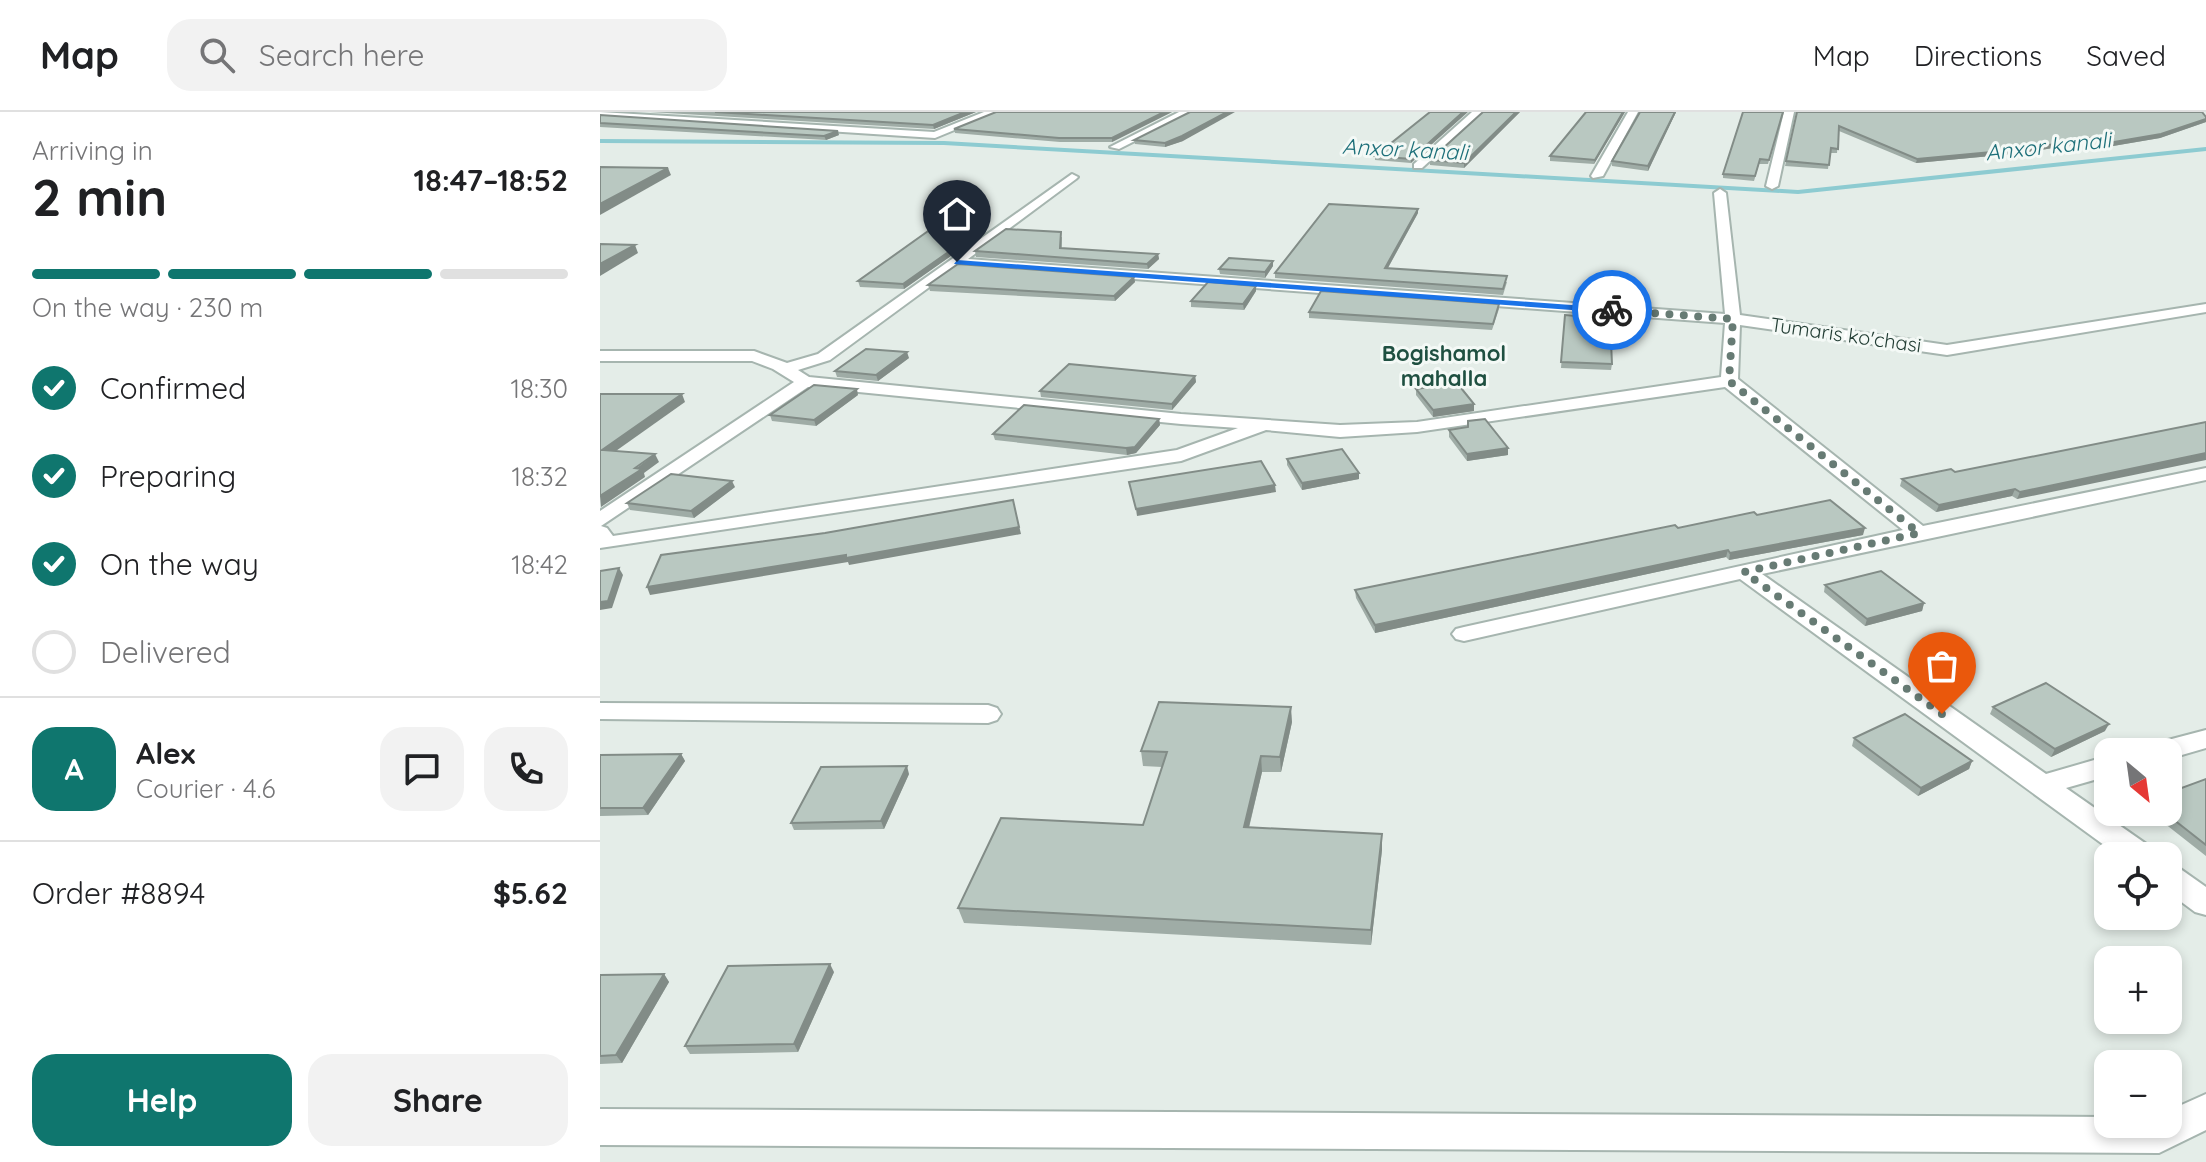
<!DOCTYPE html>
<meta charset="utf-8">
<style>
body{margin:0;font-family:Quicksand,sans-serif;background:#f2f2f2;color:#202124;height:100vh;display:flex;flex-direction:column;font-size:30px;white-space:nowrap}
*{box-sizing:border-box;margin:0}
p{font-size:26px;color:#757577}
.icon{flex:none;width:44px;height:44px;fill:none;stroke:currentColor;stroke-width:2;stroke-linecap:round;stroke-linejoin:round}
.map{position:relative;flex:1;overflow:hidden}
.side{display:flex;flex-direction:column;background:#fff;width:600px}
.side>*{flex:none}
.needle{width:52px;rotate:151deg}
.fabs{position:absolute;left:1494px;top:626px;display:grid;gap:16px}
.fabs a{display:grid;place-items:center;width:88px;height:88px;border-radius:16px;background:#fff;box-shadow:0 4px 12px #0003;font-size:40px}
.pin{position:absolute;display:grid;place-items:center;width:68px;height:68px;color:#fff;margin:-82px -34px;border-radius:50% 50% 50% 0;rotate:-45deg;box-shadow:0 0 8px #0007}
.pin .icon{rotate:45deg}
.courier{position:absolute;display:grid;place-items:center;width:80px;height:80px;margin:-40px;border:6px solid #1a73e8;border-radius:50%;background:#fff;color:#222;box-shadow:0 2px 10px #0007}
.summary em{font-style:normal;font-weight:700}
.summary div{display:flex;flex-direction:column-reverse}
.summary{display:flex;align-items:center;justify-content:space-between;height:136px;padding:0 32px}
h1{font-size:52px;font-weight:700;line-height:60px}
.bar{display:grid;grid-template-columns:repeat(4,1fr);gap:12px 8px;align-content:center;height:96px;padding:0 32px}
.bar i{height:10px;border-radius:6px;background:#e0e0e0}
.bar .on{background:#0f766e}
.bar p{grid-column:span 4}
.line{display:flex;align-items:center;gap:20px;padding:0 32px;border-top:2px solid #e0e0e0}
.line div{flex:1}
.round{display:grid;place-items:center;flex:none;width:84px;height:84px;border-radius:24px;background:#f2f2f2}
ol{padding:0 32px;list-style:none}
li{display:flex;align-items:center;gap:24px;height:88px}
li p{margin-inline-start:auto}
li .icon{padding:8px;border-radius:50%;background:#0f766e;color:#fff;stroke-width:4}
li:last-child{color:#757577}
li i{width:44px;height:44px;border:4px solid #e0e0e0;border-radius:50%}
.cta{display:flex;gap:16px;margin-top:auto;padding:16px 32px}
.cta a{flex:1;height:92px;border-radius:24px;background:#0f766e;color:#fff;font-size:32px;font-weight:700;line-height:92px;text-align:center}
.cta a+a{background:#f2f2f2;color:#202124}
header{display:flex;align-items:center;gap:48px;box-sizing:border-box;height:112px;padding:0 40px;background:#fff;border-bottom:2px solid #e0e0e0}
header strong{font-size:38px}
nav{display:flex;gap:44px;margin-inline-start:auto;font-size:28px}
.search{width:560px;height:72px;background:#f2f2f2;display:flex;align-items:center;gap:20px;box-sizing:border-box;padding:0 28px;border-radius:24px;color:#757577;font-size:30px}
main{display:flex;flex:1;min-height:0}
.map>svg:first-child{display:block}
.lines{fill:none;stroke-linecap:round;stroke-linejoin:round}
.stream{stroke:#8dcbd1;stroke-width:4}
.street-casing{stroke:#a6b5af;stroke-width:4}
.street{fill:#fff;fill-rule:evenodd}
.wall{fill:#9faca6}
.shaded-wall{fill:#828c87}
.building{fill:#b9c8c1;stroke:#828c87;stroke-width:2}
.route{fill:#1a73e8}
.done{stroke:#677b74;stroke-width:8;stroke-dasharray:0 14.4}
.labels{text-anchor:middle;stroke-width:6;stroke-linejoin:round;paint-order:stroke}
.far-street-label{font-size:20px;fill:#233e35;stroke:#f4f9f6}
.far-water-label{font-size:22px;font-style:italic;fill:#1e707a;stroke:#f4f9f6}
.far-neighbourhood-label{font-size:22px;font-weight:bold;fill:#1f5041;stroke:#f4f9f6}
</style>
<header>
<strong>Map</strong>
<div class="search"><svg class="icon" aria-label="search" viewBox="0 0 24 24"><circle cx="10" cy="10" r="6"/><path d="M15 15l6 6"/></svg>Search here</div>
<nav><a>Map</a><a>Directions</a><a>Saved</a></nav>
</header>
<main>
<section class="side">
<div class="summary"><div><h1>2 min</h1><p>Arriving in</p></div><em>18:47–18:52</em></div>
<div class="bar"><i class="on"></i><i class="on"></i><i class="on"></i><i></i><p>On the way · 230 m</p></div>
<ol>
<li><svg class="icon" aria-label="check" viewBox="0 0 24 24"><path d="M5 12l5 5 9-10"/></svg>Confirmed<p>18:30</p></li>
<li><svg class="icon" aria-label="check" viewBox="0 0 24 24"><path d="M5 12l5 5 9-10"/></svg>Preparing<p>18:32</p></li>
<li><svg class="icon" aria-label="check" viewBox="0 0 24 24"><path d="M5 12l5 5 9-10"/></svg>On the way<p>18:42</p></li>
<li><i></i>Delivered</li>
</ol>
<div class="line" style="height:144px"><b class="round" style="background:#0f766e;color:#fff">A</b><div><b>Alex</b><p>Courier · 4.6</p></div><a class="round"><svg class="icon" aria-label="chat" viewBox="0 0 24 24"><path d="M4 5h16v11H9l-5 4z"/></svg></a><a class="round"><svg class="icon" aria-label="phone" viewBox="0 0 24 24"><path d="M5 4h4l2 5-3 2q2 4 5 5l2-3 5 2v4C11 20 4 13 5 4z"/></svg></a></div>
<div class="line" style="height:104px"><div>Order #8894</div><b>$5.62</b></div>
<div class="cta"><a>Help</a><a>Share</a></div>
</section>
<div class="map">
<svg width="1606" height="1050" viewBox="0 0 1606 1050">
<rect width="100%" height="100%" fill="#e4ede8"/>
<g class="lines">
<!-- stream -->
<path class="stream" d="M0 29 344 31 1198 80 1606 37"/>
<defs>
<g id="street">
<path d="M0 0 334 20 384 0H398L335 26 0 4Z"/>
<path d="M579 0H592L519 37 510 35Z"/>
<path d="M872 0H883L822 56H814V52Z"/>
<path d="M1028 0H1038L1003 64 993 66 991 64Z"/>
<path d="M1184 0H1194L1178 74 1172 77 1166 74Z"/>
<path d="M472 62 478 65 476 67 368 147 1125 202 1114 81 1120 77 1126 81 1140 203 1347 233 1606 192V200L1347 243 1140 213 1138 267 1323 414 1606 356V368L1162 462 1446 662 1508 644V664L1466 676 1552 736 1556 744H1519L1140 467 864 529 856 527 852 522 856 517 864 515 1303 418 1125 275 817 320 740 325 666 318 581 349 0 436V399L194 270 173 257 152 249H0V239H154L187 251 218 242ZM358 154 1125 211 1121 265 817 310 740 313 581 302 209 265 198 258 230 248ZM208 275 581 312 638 316 577 338 13 424 7 416 1 414Z"/>
<path d="M0 591 388 593 397 596 401 602 397 608 388 611 0 607Z"/>
<path d="M1606 618V636L1568 647V640H1545L1549 633Z"/>
<path d="M1568 752 1579 756 1606 775V803L1595 800 1568 780Z"/>
<path d="M1606 982V1018L1559 1041 0 1033V997L1508 1005V1012H1568V999Z"/>
</g>
</defs>
<!-- street casing -->
<use href="#street" class="street-casing"/>
<!-- street -->
<use href="#street" class="street"/>
</g>
<!-- wall -->
<g class="wall">
<path d="M50 0H376L334 17Z"/>
<path d="M396 0H572L512 30H460L355 21 354 17Z"/>
<path d="M830 0 811 51 775 48V44Z"/>
<path d="M883 0H920L864 56 830 53V48Z"/>
<path d="M986 0H1025L994 52 950 49V44Z"/>
<path d="M1076 0 1048 59 1012 54V49Z"/>
<path d="M1183 0 1168 52H1159L1154 69 1123 66V62Z"/>
<path d="M1197 1 1606 5V10L1560 26 1513 34 1494 29 1423 41 1316 51 1239 19 1237 41H1230L1228 57 1185 54Z"/>
<path d="M0 3 239 23 226 28 0 15Z"/>
<path d="M534 28 583 29 565 35 535 32Z"/>
<path d="M818 101 788 156 907 170 903 183 675 166V161Z"/>
<path d="M384 115 385 120 304 177 260 175 258 169Z"/>
<path d="M462 125V136L558 142 559 147 548 157 376 145 375 139Z"/>
<path d="M673 154 665 166 620 162 619 157Z"/>
<path d="M534 165 535 170 515 189 330 179 328 173Z"/>
<path d="M656 174V179L644 198 591 195V189Z"/>
<path d="M899 192V197L892 218 709 206V200Z"/>
<path d="M965 203 1012 252 1011 258 961 256Z"/>
<path d="M309 246 278 269 237 265 235 259Z"/>
<path d="M595 264 596 270 572 298 441 285 440 279Z"/>
<path d="M816 277 874 292V299L833 305 816 283Z"/>
<path d="M258 283 216 314 172 309 170 303Z"/>
<path d="M559 307 560 313 536 341 527 343 395 328 393 322Z"/>
<path d="M1606 310 1417 387 1412 384 1336 400 1300 374 1302 367 1355 360Z"/>
<path d="M849 318 908 336V343L867 349 849 325Z"/>
<path d="M687 347 759 367 702 378 687 353Z"/>
<path d="M135 375 94 406 30 398 27 391Z"/>
<path d="M1157 403 1263 423 1129 448 1126 445 775 521 756 486 755 478 1078 416Z"/>
<path d="M1225 473 1324 491 1322 499 1265 514 1224 480Z"/>
<path d="M1393 595 1505 619 1451 645 1390 602Z"/>
<path d="M692 610 681 660H662L649 716 782 738 771 833 364 811 358 796 543 713 562 655 543 654 541 639Z"/>
<path d="M1254 626 1372 649 1369 657 1318 684 1252 634Z"/>
<path d="M81 642 85 649 48 703 0 704V643Z"/>
<path d="M309 662 284 717 194 718 191 711Z"/>
<path d="M1606 667V744L1550 700H1568Z"/>
<path d="M234 860 198 940 90 942 85 934Z"/>
<path d="M64 862 69 870 22 951 0 952V863Z"/>
</g>
<!-- shaded-wall -->
<g class="shaded-wall">
<path d="M365 0H376L334 17 333 13Z"/>
<path d="M564 0H572L512 30V26Z"/>
<path d="M627 0H635L583 29 565 35V31Z"/>
<path d="M863 0H868L811 51V47Z"/>
<path d="M916 0H920L864 56V51Z"/>
<path d="M1023 0H1025L994 52 995 48Z"/>
<path d="M1075 0H1076L1048 59V54Z"/>
<path d="M1606 7V10L1560 26 1513 34 1514 30Z"/>
<path d="M238 19 239 23 226 28 224 24Z"/>
<path d="M1496 25 1494 29 1423 41 1316 51 1317 47Z"/>
<path d="M68 56 71 63 0 103V92Z"/>
<path d="M818 97V101L785 161V156Z"/>
<path d="M384 115 385 120 304 177 303 172Z"/>
<path d="M35 133 38 141 0 164V152Z"/>
<path d="M558 142 559 147 548 157 547 152Z"/>
<path d="M673 149V154L665 166V160Z"/>
<path d="M534 165 535 170 515 189 514 184Z"/>
<path d="M656 174V179L644 198 643 192Z"/>
<path d="M307 240 309 246 278 269 276 263Z"/>
<path d="M595 264 596 270 572 298V292Z"/>
<path d="M257 277 258 283 216 314 214 308Z"/>
<path d="M82 282 85 290 6 346 2 338Z"/>
<path d="M874 292V299L833 305V298Z"/>
<path d="M559 307 560 313 536 341 527 343 526 336Z"/>
<path d="M908 336V343L867 349V342Z"/>
<path d="M1606 341V348L1417 387 1420 380Z"/>
<path d="M55 342 59 350 44 361 45 365 1 395 0 384Z"/>
<path d="M759 361V367L702 378V371Z"/>
<path d="M132 369 135 375 94 406 91 399Z"/>
<path d="M675 373 676 380 537 404 536 397Z"/>
<path d="M1415 377 1412 384 1336 400 1339 393Z"/>
<path d="M413 388 421 422 249 453 248 450 50 483 47 475Z"/>
<path d="M1265 416 1263 423 1129 448 1130 441Z"/>
<path d="M1128 438 1126 445 775 521V513Z"/>
<path d="M19 456 23 463 12 496 0 498V490Z"/>
<path d="M1324 491 1322 499 1265 514 1267 507Z"/>
<path d="M691 595 692 610 681 660 680 645Z"/>
<path d="M1509 612 1505 619 1451 645 1455 637Z"/>
<path d="M81 642 85 649 48 703 43 696Z"/>
<path d="M661 644 662 660 645 731 644 715Z"/>
<path d="M1372 649 1369 657 1318 684 1321 676Z"/>
<path d="M307 654 309 662 284 717 281 709Z"/>
<path d="M782 722V738L771 833V818Z"/>
<path d="M230 852 234 860 198 940 194 932Z"/>
<path d="M64 862 69 870 22 951 16 943Z"/>
</g>
<!-- building -->
<g class="building">
<path d="M115 0H365L333 13Z"/>
<path d="M396 0H564L512 26H459L354 17Z"/>
<path d="M590 0H627L582 24 565 31 534 28Z"/>
<path d="M830 0H863L811 47 775 44Z"/>
<path d="M883 0H916L864 51 830 48Z"/>
<path d="M986 0H1023L995 48 950 44Z"/>
<path d="M1040 0H1075L1048 54 1012 49Z"/>
<path d="M1143 0H1183L1169 48 1160 47 1155 64 1123 62Z"/>
<path d="M1197 0H1602L1606 5V7L1561 22 1514 30 1496 25 1424 37 1317 47 1239 14 1238 37 1231 36 1229 53 1186 49Z"/>
<path d="M0 3 238 19 224 24 0 11Z"/>
<path d="M0 55 68 56 0 92Z"/>
<path d="M729 92 818 97 785 156 907 164 903 177 675 161Z"/>
<path d="M338 112 384 115 303 172 258 169Z"/>
<path d="M406 117 461 120 460 136 558 142 547 152 375 139Z"/>
<path d="M0 132 35 133 0 152Z"/>
<path d="M629 146 673 149 665 160 619 157Z"/>
<path d="M358 152 534 165 514 184 328 173Z"/>
<path d="M608 170 656 174 643 192 591 189Z"/>
<path d="M721 179 899 192 893 212 709 200Z"/>
<path d="M965 203 1010 207 1012 252 961 250Z"/>
<path d="M266 237 307 240 276 263 235 259Z"/>
<path d="M469 252 595 264 572 292 440 279Z"/>
<path d="M857 271 874 292 833 298 816 277Z"/>
<path d="M214 273 257 277 214 308 170 303Z"/>
<path d="M0 282H82L2 338 55 342 35 356 42 357 0 384Z"/>
<path d="M424 293 559 307 535 335 526 336 393 322Z"/>
<path d="M885 307 908 336 867 342 849 318 868 315V309Z"/>
<path d="M1606 310V341L1420 380 1415 377 1339 393 1302 367 1351 357 1355 360Z"/>
<path d="M742 337 759 361 702 371 687 347Z"/>
<path d="M661 349 675 373 536 397 529 370Z"/>
<path d="M71 362 132 369 91 399 27 391Z"/>
<path d="M413 388 419 415 246 446V443L47 475 61 443 225 421Z"/>
<path d="M1230 388 1265 416 1130 441 1128 438 775 513 755 478 1075 413 1078 416 1154 400 1157 403Z"/>
<path d="M19 456 8 489 0 490V459Z"/>
<path d="M1281 459 1324 491 1267 507 1225 473Z"/>
<path d="M1446 571 1509 612 1455 637 1393 595Z"/>
<path d="M559 590 691 595 680 645 661 644 644 715 782 722 771 818 358 796 401 706 543 713 567 640 541 639Z"/>
<path d="M1305 602 1372 649 1321 676 1254 626Z"/>
<path d="M81 642 43 696H0V643Z"/>
<path d="M307 654 281 709 191 711 221 655Z"/>
<path d="M1606 667V733L1564 700H1568V681Z"/>
<path d="M230 852 194 932 85 934 128 854Z"/>
<path d="M64 862 16 943 0 944V863Z"/>
</g>
<!-- route -->
<path class="route" d="M357 148 1012 196 1016 198 1012 201 354 152Z"/>
<g class="lines">
<!-- done -->
<path class="done" d="M1012 198 1133 207 1129 269 1319 421 1144 460 1342 602"/>
</g>
<g class="labels">
<!-- far-street labels -->
<g class="far-street-label">
<text transform="translate(1246 223) rotate(8)" y="7">Tumaris ko'chasi</text>
</g>
<!-- far-water labels -->
<g class="far-water-label">
<text transform="translate(1448 34) rotate(-6)" y="8">Anxor kanali</text>
<text transform="translate(805 37) rotate(3)" y="8">Anxor kanali</text>
</g>
<!-- far-neighbourhood labels -->
<g class="far-neighbourhood-label">
<text x="844" y="249">Bogishamol<tspan x="844" dy="25">mahalla</tspan></text>
</g>
</g>
</svg>
<div class="fabs">
<a><svg class="needle" viewBox="-14 -14 28 28"><path d="M0-13l5 13h-10z" fill="#e53935"/><path d="M0 13l5-13h-10z" fill="#757577"/></svg></a>
<a><svg class="icon" aria-label="locate" viewBox="0 0 24 24"><circle cx="12" cy="12" r="6"/><path d="M12 2v4M12 18v4M2 12h4M18 12h4"/></svg></a>
<a>+</a>
<a>−</a>
</div>
<div class="pin" style="left:1342px;top:602px;background:#ea580c"><svg class="icon" aria-label="bag" viewBox="0 0 24 24"><path d="M5 8h14l-1 12H6zM9 8a3 3 0 0 1 6 0"/></svg></div>
<div class="pin" style="left:357px;top:150px;background:#1f2937"><svg class="icon" aria-label="home" viewBox="0 0 24 24"><path d="M3 11l9-7 9 7M6 9v11h12V9"/></svg></div>
<div class="courier" style="left:1012px;top:198px"><svg class="icon" aria-label="bike" viewBox="0 0 24 24"><circle cx="6" cy="16" r="4"/><circle cx="18" cy="16" r="4"/><path d="M6 16l4-8h5l3 8M10 8l3 8H6M13 5h3"/></svg></div>
</div>
</main>
